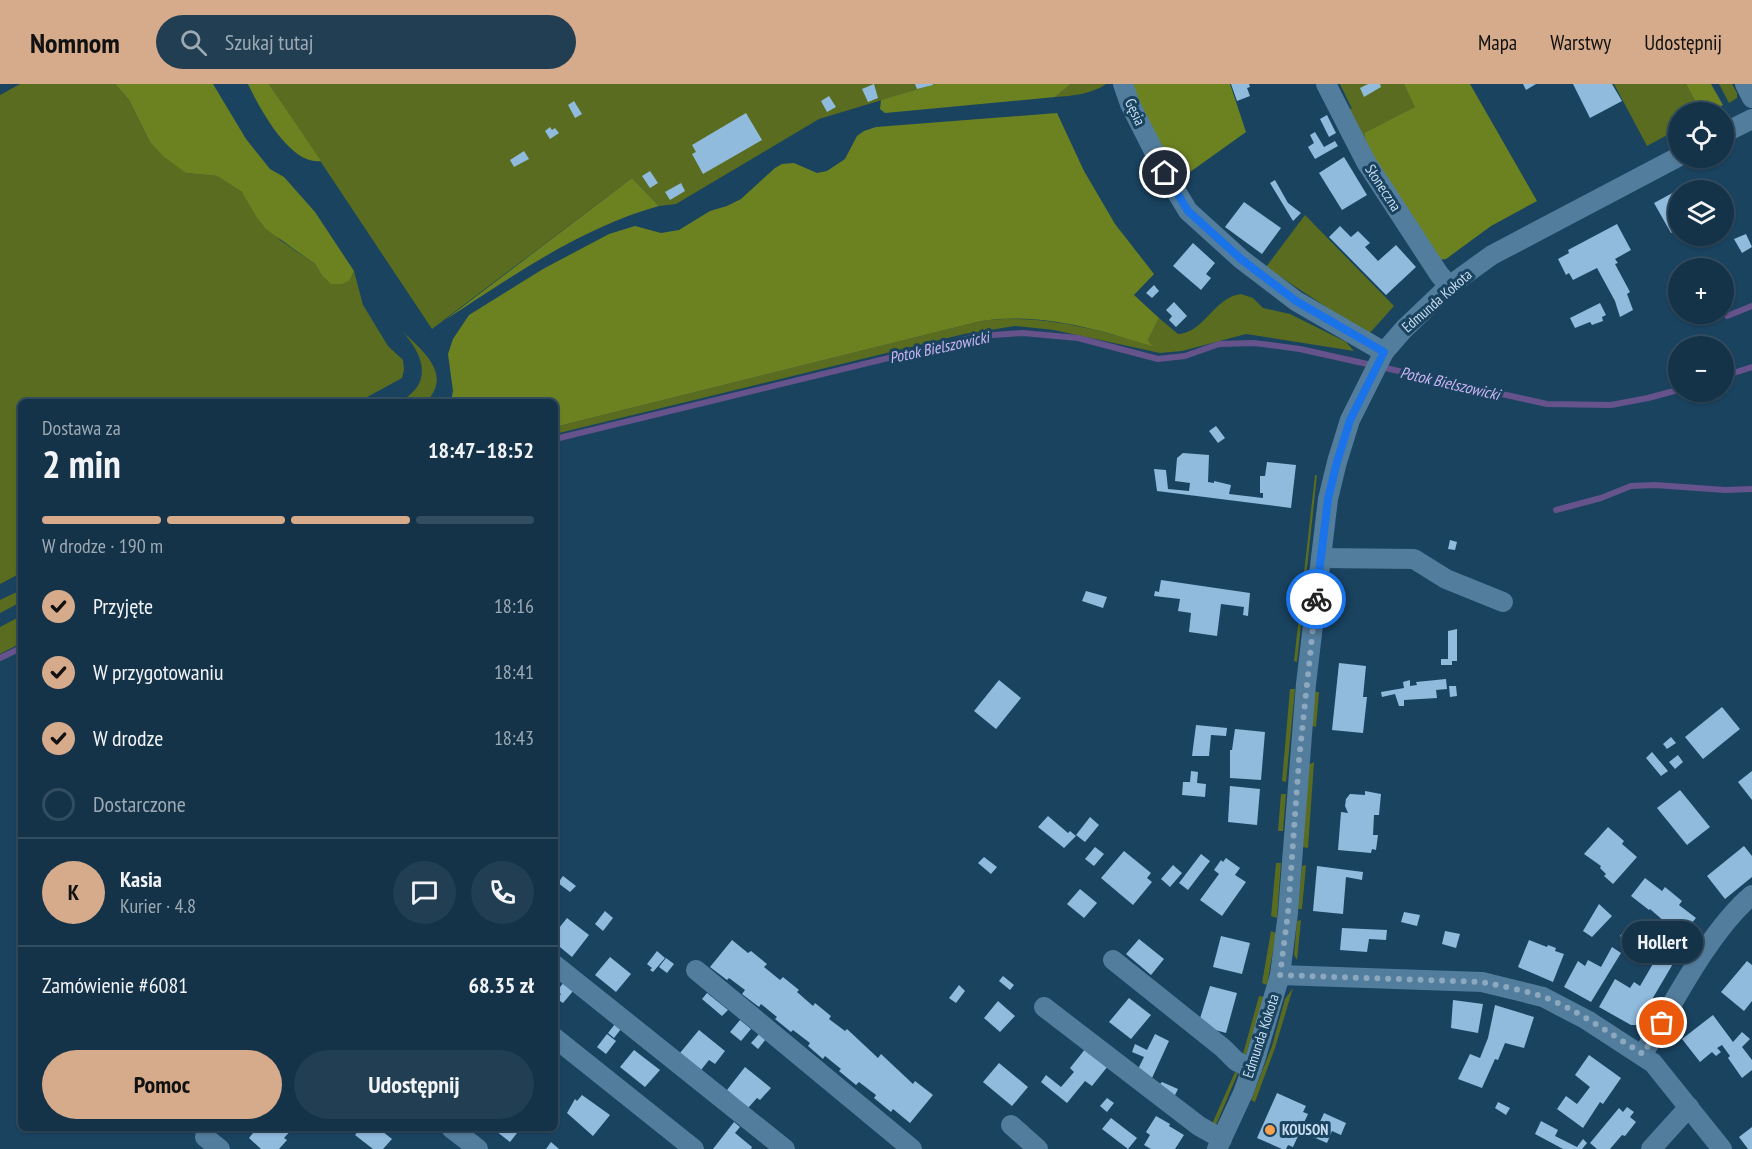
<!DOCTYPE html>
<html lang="pl">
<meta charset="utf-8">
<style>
body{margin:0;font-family:"PT Sans Narrow",sans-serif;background:#213e52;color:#f1f3f6;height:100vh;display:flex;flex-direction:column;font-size:22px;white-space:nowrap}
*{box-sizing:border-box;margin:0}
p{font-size:20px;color:#9daab4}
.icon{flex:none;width:33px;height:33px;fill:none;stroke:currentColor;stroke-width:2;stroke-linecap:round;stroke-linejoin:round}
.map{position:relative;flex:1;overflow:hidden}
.details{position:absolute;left:18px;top:315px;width:540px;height:732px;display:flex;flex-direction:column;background:#143248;border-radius:9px;box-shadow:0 2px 4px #0004,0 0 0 2px #334d60}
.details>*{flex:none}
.tools{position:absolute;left:1668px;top:18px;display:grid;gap:12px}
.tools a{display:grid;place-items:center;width:66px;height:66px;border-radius:50%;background:#143248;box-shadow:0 2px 4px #0004,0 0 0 2px #334d60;font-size:30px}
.pin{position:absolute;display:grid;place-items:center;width:51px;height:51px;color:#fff;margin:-26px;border:3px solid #fff;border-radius:50%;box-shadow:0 2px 6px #0007}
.courier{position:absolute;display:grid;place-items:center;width:60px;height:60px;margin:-30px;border:4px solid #1a73e8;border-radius:50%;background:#fff;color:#222;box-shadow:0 2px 8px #0007}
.bubble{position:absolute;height:42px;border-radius:21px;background:#143248;box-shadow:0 2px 4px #0004,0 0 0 2px #334d60;font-size:20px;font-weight:700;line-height:42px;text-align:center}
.overview em{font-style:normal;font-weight:700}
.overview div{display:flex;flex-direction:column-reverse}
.overview{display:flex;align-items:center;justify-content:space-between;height:102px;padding:0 24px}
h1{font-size:39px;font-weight:700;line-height:45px}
.bar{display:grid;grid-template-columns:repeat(4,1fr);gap:9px 6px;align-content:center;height:72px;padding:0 24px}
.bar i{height:8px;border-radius:4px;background:#334d60}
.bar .selected{background:#d6ab8b}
.bar p{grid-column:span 4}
.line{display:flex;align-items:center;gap:15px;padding:0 24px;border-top:2px solid #334d60}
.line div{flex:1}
.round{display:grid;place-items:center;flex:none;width:63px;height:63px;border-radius:32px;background:#213e52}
ol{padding:0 24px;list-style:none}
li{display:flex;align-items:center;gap:18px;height:66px}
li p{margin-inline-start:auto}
li .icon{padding:6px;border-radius:50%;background:#d6ab8b;color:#111;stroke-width:4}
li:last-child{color:#9daab4}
li i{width:33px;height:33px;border:3px solid #334d60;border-radius:50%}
.cta{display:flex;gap:12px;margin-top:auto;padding:12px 24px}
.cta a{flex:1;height:69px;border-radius:36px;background:#d6ab8b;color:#111;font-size:24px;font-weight:700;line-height:69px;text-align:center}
.cta a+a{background:#213e52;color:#f1f3f6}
header{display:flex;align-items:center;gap:36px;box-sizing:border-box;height:84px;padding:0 30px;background:#d6ab8b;color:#111}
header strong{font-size:28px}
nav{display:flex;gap:33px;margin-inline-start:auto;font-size:21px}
.search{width:420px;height:54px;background:#213e52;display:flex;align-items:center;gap:15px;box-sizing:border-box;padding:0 21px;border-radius:33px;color:#9daab4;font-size:22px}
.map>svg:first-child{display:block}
.green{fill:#596c1f}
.forest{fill:#6c8221}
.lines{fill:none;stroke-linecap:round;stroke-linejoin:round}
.stream{stroke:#66538c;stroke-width:6}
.building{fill:#90bbdd}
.minor{stroke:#537d9d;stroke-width:20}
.done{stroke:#8ba8be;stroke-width:6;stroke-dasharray:0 10.8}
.route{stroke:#1a73e8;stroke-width:8}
.poi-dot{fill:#f8a04b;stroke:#1a4360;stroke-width:2}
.labels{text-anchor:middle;stroke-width:6;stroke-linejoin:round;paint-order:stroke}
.street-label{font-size:15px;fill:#c8def0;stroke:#1a4360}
.poi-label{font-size:15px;font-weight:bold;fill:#c8def0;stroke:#1a4360;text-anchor:start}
.water-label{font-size:16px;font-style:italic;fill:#ccb4f4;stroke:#1a4360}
</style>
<header>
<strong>Nomnom</strong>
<div class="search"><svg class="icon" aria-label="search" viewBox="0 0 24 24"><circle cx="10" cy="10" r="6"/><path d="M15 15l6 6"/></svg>Szukaj tutaj</div>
<nav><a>Mapa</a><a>Warstwy</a><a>Udostępnij</a></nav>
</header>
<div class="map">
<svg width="1752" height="1065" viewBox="0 0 1752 1065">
<rect width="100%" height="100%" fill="#1a4360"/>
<!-- green -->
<g class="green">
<path d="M20 0H115L129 16 150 58 186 89 217 92 242 108 280 156 315 180 321 190 350 196 354 187 363 221 388 262 403 276 404 286 402 294 358 318H21V489L0 500V11Z"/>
<path d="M269 0H935L819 35 676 120 659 122 632 94 432 245Z"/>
<path d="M1071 0H1106C1092 10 1072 12 1055 13Z"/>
<path d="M1340 0H1404L1416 23 1364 49 1366 59 1343 22 1352 25Z"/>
<path d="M1614 0H1686L1701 28H1678V45L1647 62Z"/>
<path d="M1719 0H1732L1737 9V14L1729 19Z"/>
<path d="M1305 131 1394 222 1368 251 1266 183Z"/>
<path d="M1241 210 1253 214 1263 224 1290 230 1346 258 1354 267 1246 250 1182 267 1160 269 1054 246 1015 242 964 250 555 350V343L981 237C1041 229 1094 245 1151 261L1148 256 1159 234 1178 250C1204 249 1214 213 1241 210Z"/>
<path d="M402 247C422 266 454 291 426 318H399C434 300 424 271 402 247Z"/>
<path d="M1315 391H1317L1297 578 1294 577Z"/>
<path d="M21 506V518L0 529V516Z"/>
<path d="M21 532V559L0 570V543Z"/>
<path d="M1290 605H1295L1286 698 1282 697Z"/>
<path d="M1315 608H1319L1316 643 1312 642Z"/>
<path d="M1314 678 1308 764 1303 763 1308 681Z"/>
<path d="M1281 710H1286L1283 747H1278Z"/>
<path d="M1276 779H1281L1277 834 1271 832Z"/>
<path d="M1306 781 1302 825H1298L1302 782Z"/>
<path d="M1301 836 1297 876 1294 871 1297 837Z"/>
<path d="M1271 847 1276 849 1267 901 1262 899Z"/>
<path d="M1293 904 1275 964 1255 1018 1251 1016 1272 962 1285 915Z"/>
<path d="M1259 912 1264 913 1246 971 1243 970Z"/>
<path d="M1235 988 1238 989 1216 1041 1212 1040Z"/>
</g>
<!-- forest -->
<g class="forest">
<path d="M115 0H213L246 55 270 85 284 93 315 128 354 187 350 196 342 200H331L321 190 315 180 266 145 256 132 242 108 217 92 186 89 163 72 150 58 129 16Z"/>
<path d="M248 0H269L321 77C290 82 259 23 248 0Z"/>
<path d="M935 0H1071L1055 13 885 29 880 25 881 16Z"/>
<path d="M1130 0H1230L1246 48 1176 98Z"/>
<path d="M1404 0H1470L1537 117 1491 142 1446 175 1438 176 1370 75 1364 49 1415 23Z"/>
<path d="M1686 0H1711L1723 21 1710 28H1701Z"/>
<path d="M1057 29 1084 87 1115 140 1154 190 1134 211 1159 234 1148 256 1152 262C1095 245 1041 228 981 237L555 343V318H451L453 307 448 270 453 255 469 231 543 185 609 150 635 142 661 149 679 146 710 127 727 122 741 115 775 84 782 80 794 79 817 89 827 87 845 75 857 52 864 47 876 43Z"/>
<path d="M632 94 659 122C580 144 513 192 445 236Z"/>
</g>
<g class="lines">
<!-- stream -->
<g class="stream">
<path d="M1727 232 1752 222"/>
<path d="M1724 292 1752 283"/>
<path d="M555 355 979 252 1023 249 1078 254 1158 275 1185 272 1219 260 1254 259 1300 265 1547 320 1611 321 1648 314 1678 306"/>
<path d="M1556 426 1601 414 1631 402 1655 401 1725 406 1752 405"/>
<path d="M0 574 21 564"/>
</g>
</g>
<!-- building -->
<g class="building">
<path d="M874 0 878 14 868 18 862 5Z"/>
<path d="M915 0H933V1L917 5Z"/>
<path d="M1231 0H1249L1250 3 1247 4 1250 12 1237 17Z"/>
<path d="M1368 0H1380L1381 3 1364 13 1360 4Z"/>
<path d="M1523 0H1536L1526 6Z"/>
<path d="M1573 0H1612L1622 17 1590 34Z"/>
<path d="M829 12 836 23 827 28 821 17Z"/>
<path d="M574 17 582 30 575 34 568 21Z"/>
<path d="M746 29 762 56 703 90 692 70 696 68 692 61Z"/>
<path d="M1327 31 1336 49 1329 53 1320 35Z"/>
<path d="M550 43 552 46 555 44 559 49 550 55 545 47Z"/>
<path d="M1315 48 1324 63 1335 57 1338 62 1315 75 1308 63 1314 59 1310 51Z"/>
<path d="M524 67 529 75 514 83 510 76Z"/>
<path d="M1344 73 1367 111 1342 126 1319 89Z"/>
<path d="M650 87 658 99 650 104 642 92Z"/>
<path d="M1275 96 1288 119 1301 129 1293 137 1270 99Z"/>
<path d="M681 99 685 107 670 116 665 108Z"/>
<path d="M1678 106V145L1671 149 1654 119Z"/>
<path d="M1244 118 1281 144 1262 170 1225 143Z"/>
<path d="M1617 140 1631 166 1615 175 1618 179 1615 180 1630 208 1627 210 1633 226 1620 233 1615 217 1597 184 1573 196 1569 189 1566 191 1558 175 1569 169 1568 166Z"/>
<path d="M1340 142 1351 153 1358 147 1370 159 1365 163 1378 177 1396 161 1416 183 1386 211 1329 153Z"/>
<path d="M1746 150 1752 163 1742 169 1734 155Z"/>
<path d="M1193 159 1215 179 1206 190 1211 194 1201 206 1173 182Z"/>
<path d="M1154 201 1159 207 1152 214 1146 209Z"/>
<path d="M1174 218 1187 232 1176 243 1169 236 1172 232 1166 226Z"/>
<path d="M1600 219 1606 231 1602 233 1603 237 1592 241 1590 238 1575 244 1570 234Z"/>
<path d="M1216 342 1225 354 1218 359 1209 347Z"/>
<path d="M1183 369 1209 371 1208 398 1214 399V397L1231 401 1229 410 1263 414V409H1260V392H1265L1267 378 1296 381 1291 424 1157 407 1154 385 1166 386 1168 405 1189 407 1190 399 1175 397 1177 374Z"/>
<path d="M1450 456 1457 458 1455 466 1448 465Z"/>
<path d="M1161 496 1250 509 1248 532 1243 531 1244 523 1221 520 1217 552 1189 548 1191 529 1178 527 1180 515 1154 512 1155 507 1159 508Z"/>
<path d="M1086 507 1107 513 1103 524 1082 517Z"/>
<path d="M1457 545V577H1452V581H1441V575H1448V547Z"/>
<path d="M1339 579 1366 582 1363 613H1367L1363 649 1332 646Z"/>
<path d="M1446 595 1447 605 1436 606 1437 614 1404 616V622H1399L1395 610 1382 613 1381 608 1404 604 1403 598 1410 596V602L1417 601 1416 598Z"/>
<path d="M999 596 1021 614 996 645 974 627Z"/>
<path d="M1449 602H1456L1457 612 1450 613Z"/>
<path d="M1722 623 1740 645 1703 675 1685 653Z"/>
<path d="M1196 641 1227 644 1226 652 1211 651 1209 672H1192Z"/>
<path d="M1235 645 1265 648 1261 696 1230 694V666H1232Z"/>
<path d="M1671 653 1676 659 1667 665 1663 660Z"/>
<path d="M1652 668 1668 687 1661 692 1646 674Z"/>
<path d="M1678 671 1683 678 1675 685 1669 678Z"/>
<path d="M1191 687 1198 688 1197 699 1206 700 1205 713 1182 711 1183 698H1190Z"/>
<path d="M1752 687V716L1738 698Z"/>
<path d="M1230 702 1260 705 1257 741 1228 738Z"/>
<path d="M1680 706 1710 743 1687 761 1657 724Z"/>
<path d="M1365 707 1381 710 1379 731H1374L1373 751H1378L1376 766 1372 765 1371 769 1338 766 1341 728 1348 729 1345 722 1346 715 1350 710 1365 711Z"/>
<path d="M1048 732 1068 749 1070 747 1076 752 1064 764 1038 743Z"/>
<path d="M1090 733 1099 741 1085 758 1076 751Z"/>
<path d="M1608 743 1624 757 1622 760 1637 773 1613 800 1604 792 1606 790 1600 784 1601 782 1584 770Z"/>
<path d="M1744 762 1752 772V793L1725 815 1707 792Z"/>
<path d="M1095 763 1104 770 1094 782 1085 775Z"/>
<path d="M1124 767 1151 789 1147 794 1152 798 1133 821 1101 794Z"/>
<path d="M1201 770 1210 777 1188 806 1179 799Z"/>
<path d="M984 773 997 783 991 790 978 779Z"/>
<path d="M1226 774 1240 784 1235 791 1246 798 1222 832 1200 816 1219 790 1214 786 1221 776 1223 778Z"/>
<path d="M1173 781 1182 789 1170 803 1161 795Z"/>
<path d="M1317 782 1363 788 1362 796 1346 793 1343 830 1313 827Z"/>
<path d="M563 792 576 802 570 808 558 799Z"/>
<path d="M1645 794 1662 807 1665 803 1682 817 1679 821 1696 834 1681 852 1650 825 1649 826 1631 812Z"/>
<path d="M1080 805 1097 819 1084 834 1067 820Z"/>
<path d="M1599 820 1612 832 1592 853 1583 847Z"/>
<path d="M605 827 613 834 603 847 595 840Z"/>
<path d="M1404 828 1420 831 1417 842 1401 838Z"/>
<path d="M567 834 589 851 572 873 555 859V849Z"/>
<path d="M1627 843 1674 878 1637 941H1631L1599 923 1615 895 1630 904 1634 898 1640 902 1654 878 1620 852Z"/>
<path d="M1342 844 1387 846 1386 856 1369 855 1367 868 1340 866Z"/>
<path d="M1445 847 1460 850 1456 864 1442 860Z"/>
<path d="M1221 852 1250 859 1242 890 1213 883Z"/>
<path d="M1139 855 1164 875 1151 891 1126 870Z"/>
<path d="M732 856 748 869 751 867 767 880 764 883 780 896 783 893 799 906 797 908 813 922 815 919 831 932 829 935 845 947 847 945 878 974 881 970 913 1000 915 997 933 1011 910 1039 893 1025 891 1028 874 1014 876 1011 859 998 856 1001 839 987 841 985 825 972 823 975 808 962 810 959 793 946 791 948 775 935 777 933 761 920 759 923 742 910 745 906 729 894 727 896 710 883Z"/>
<path d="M1529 856 1547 863 1548 861 1556 864 1555 867 1564 870 1553 898 1518 883Z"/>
<path d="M1612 863 1621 869 1591 918 1564 903 1578 877 1585 882 1588 876 1601 883Z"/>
<path d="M657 867 665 874 653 888 650 886 652 884 647 880Z"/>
<path d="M610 873 631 890 616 908 595 891Z"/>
<path d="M666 874 674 880 667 889 659 883Z"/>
<path d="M1747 877 1752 881V917L1744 927 1721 908Z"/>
<path d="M1003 892 1014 901 1010 906 999 897Z"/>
<path d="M564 898 574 906 563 919 557 915 561 910 557 907Z"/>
<path d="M959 901 965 907 956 919 949 914Z"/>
<path d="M1210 902 1237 909 1226 949 1198 941Z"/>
<path d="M707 909 728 926 722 932 702 915Z"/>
<path d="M1129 914 1151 931 1131 955 1109 938Z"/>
<path d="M1453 916 1483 920 1478 949 1451 944Z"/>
<path d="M998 917 1015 932 1000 948 984 934Z"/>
<path d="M1495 921 1534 933 1524 964 1505 959 1498 976 1495 975 1482 1004 1458 995 1470 970 1480 974 1488 954Z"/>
<path d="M1713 931 1733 958 1742 948 1750 955 1742 963 1752 976V986L1742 994 1728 974 1730 972 1722 961 1717 964 1721 968 1716 972 1712 968 1700 978 1682 955Z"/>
<path d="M740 936 751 945 741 957 730 948Z"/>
<path d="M615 940 621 945 614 954 608 949Z"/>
<path d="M699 946 725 967 715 980 709 976 701 986 680 969Z"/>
<path d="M607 950 616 957 606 970 597 963Z"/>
<path d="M759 950 766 955 758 965 751 959Z"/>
<path d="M1155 950 1169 957 1152 994 1160 1000 1162 998 1178 1005 1173 1015 1140 986 1139 983 1144 973 1132 968 1135 960 1147 966Z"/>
<path d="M1086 964 1108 982 1092 1002 1085 997 1067 1019 1041 998 1046 991 1061 1003 1074 988 1070 984Z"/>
<path d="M634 966 660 986 645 1003 620 983Z"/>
<path d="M1589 971 1621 994 1603 1020 1600 1018 1583 1044 1557 1025 1566 1012 1577 1020 1590 1003 1575 991Z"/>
<path d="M999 979 1028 1003 1012 1022 983 998Z"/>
<path d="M745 983 771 1004 760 1016 757 1014 748 1024 727 1006Z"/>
<path d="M1277 1009 1306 1022 1303 1028 1308 1030 1293 1063 1288 1061 1286 1065H1282L1257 1054Z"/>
<path d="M582 1011 610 1031 593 1052 567 1029 575 1015 577 1017Z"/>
<path d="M1107 1014 1114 1019 1107 1028 1100 1022Z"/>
<path d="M1498 1018 1510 1024 1506 1031 1495 1024Z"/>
<path d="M1627 1023 1634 1028 1630 1033 1636 1038 1625 1052 1622 1051 1610 1065H1597L1590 1059 1619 1024 1623 1028Z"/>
<path d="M1324 1029 1346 1039 1341 1051 1332 1047 1327 1059 1313 1053Z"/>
<path d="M1156 1032 1170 1040 1169 1042 1184 1051 1175 1065H1151L1144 1061 1150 1051 1146 1048Z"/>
<path d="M1111 1034 1137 1054 1128 1065 1102 1045Z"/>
<path d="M1541 1037 1558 1046 1555 1052 1577 1063 1583 1055 1587 1059 1582 1065H1563L1535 1050Z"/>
<path d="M734 1038 740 1043 735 1049 752 1063 751 1065H713Z"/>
<path d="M1752 1043V1065H1748L1739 1053Z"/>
<path d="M257 1044H293L284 1054 287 1056 279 1065H261L249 1054Z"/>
<path d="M361 1044H378L392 1055 383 1065H373L355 1051Z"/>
<path d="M492 1044H521L510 1058Z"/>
<path d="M551 1058 559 1065H546Z"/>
</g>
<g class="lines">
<!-- minor -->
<g class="minor">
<path d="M1123 0 1130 20 1165 89 1188 127 1241 175 1296 217 1384 268"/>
<path d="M1326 0 1366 78 1439 190 1449 202"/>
<path d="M1745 0 1752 14"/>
<path d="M1724 49 1752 35"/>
<path d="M1321 474 1414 475 1446 495 1503 518"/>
<path d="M1113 876 1223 964 1236 977 1252 985"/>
<path d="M555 881 785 1065"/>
<path d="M696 886 912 1065"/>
<path d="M1280 891 1482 898 1543 913 1587 936 1653 979 1722 1065"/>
<path d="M1044 923 1199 1042 1222 1055"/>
<path d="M555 954 694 1065"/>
<path d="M1643 970C1672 922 1709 847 1752 811"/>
<path d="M1011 1041 1038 1065"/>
<path d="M451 1044 478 1065"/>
<path d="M205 1053 220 1065"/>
<path d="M1217 1065 1243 1009 1255 976 1280 891 1288 829 1306 600 1328 415 1337 378 1350 336 1384 268 1404 245 1449 202 1492 171 1678 73"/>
<path d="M1651 1065 1689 1023"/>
</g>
</g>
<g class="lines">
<!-- done -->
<path class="done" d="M1316 515 1299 676 1288 829 1280 891 1482 898C1501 902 1522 906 1541 912 1575 924 1612 951 1643 970L1662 939"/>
<!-- route -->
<path class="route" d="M1165 89 1188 127 1241 175 1296 217 1384 268 1350 336 1337 378 1328 415 1316 515"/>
</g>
<!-- markers -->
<circle class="poi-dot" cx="1270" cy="1046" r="6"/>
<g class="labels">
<!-- street labels -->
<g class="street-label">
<text transform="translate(1135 28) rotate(65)" y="5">Gęsia</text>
<text transform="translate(1383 104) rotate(57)" y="5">Słoneczna</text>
<text transform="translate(1437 217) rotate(-41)" y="5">Edmunda Kokota</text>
<text transform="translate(1261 952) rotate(-72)" y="5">Edmunda Kokota</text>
</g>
<!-- poi labels -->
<g class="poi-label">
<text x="1282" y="1051">KOUSON</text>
</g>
<!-- water labels -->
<g class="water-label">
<text transform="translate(939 263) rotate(-12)" y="6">Potok Bielszowicki</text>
<text transform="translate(1450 299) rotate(13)" y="6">Potok Bielszowicki</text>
</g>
</g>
</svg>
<div class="tools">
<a><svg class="icon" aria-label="locate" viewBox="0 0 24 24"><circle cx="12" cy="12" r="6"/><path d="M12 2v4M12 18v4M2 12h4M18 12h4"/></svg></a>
<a><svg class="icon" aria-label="layers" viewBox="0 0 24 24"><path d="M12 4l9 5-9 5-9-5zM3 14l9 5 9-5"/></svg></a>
<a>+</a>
<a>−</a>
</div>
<div class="pin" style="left:1662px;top:939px;background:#ea580c"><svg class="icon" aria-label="bag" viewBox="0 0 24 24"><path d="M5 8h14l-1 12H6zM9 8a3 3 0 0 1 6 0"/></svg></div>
<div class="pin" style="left:1165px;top:89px;background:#1f2937"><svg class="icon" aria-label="home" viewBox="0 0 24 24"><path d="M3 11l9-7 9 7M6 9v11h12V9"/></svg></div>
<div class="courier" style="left:1316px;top:515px"><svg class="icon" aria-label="bike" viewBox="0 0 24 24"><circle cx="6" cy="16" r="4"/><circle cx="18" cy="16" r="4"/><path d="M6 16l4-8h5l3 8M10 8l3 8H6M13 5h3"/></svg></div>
<div class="bubble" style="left:1622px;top:837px;width:81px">Hollert</div>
<section class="details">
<div class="overview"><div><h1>2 min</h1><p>Dostawa za</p></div><em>18:47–18:52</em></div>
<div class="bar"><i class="selected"></i><i class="selected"></i><i class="selected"></i><i></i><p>W drodze · 190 m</p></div>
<ol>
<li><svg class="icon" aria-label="check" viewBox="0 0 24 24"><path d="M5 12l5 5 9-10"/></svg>Przyjęte<p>18:16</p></li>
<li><svg class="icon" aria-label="check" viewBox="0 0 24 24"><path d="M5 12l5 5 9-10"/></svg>W przygotowaniu<p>18:41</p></li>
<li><svg class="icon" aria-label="check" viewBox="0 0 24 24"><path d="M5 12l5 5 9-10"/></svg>W drodze<p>18:43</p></li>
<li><i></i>Dostarczone</li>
</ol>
<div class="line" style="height:108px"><b class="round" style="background:#d6ab8b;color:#111">K</b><div><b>Kasia</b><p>Kurier · 4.8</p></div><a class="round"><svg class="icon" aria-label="chat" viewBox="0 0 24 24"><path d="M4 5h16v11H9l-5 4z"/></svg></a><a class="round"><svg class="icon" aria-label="phone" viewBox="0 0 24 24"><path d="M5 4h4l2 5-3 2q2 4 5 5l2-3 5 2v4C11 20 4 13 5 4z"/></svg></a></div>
<div class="line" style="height:78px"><div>Zamówienie #6081</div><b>68.35 zł</b></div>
<div class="cta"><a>Pomoc</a><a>Udostępnij</a></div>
</section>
</div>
